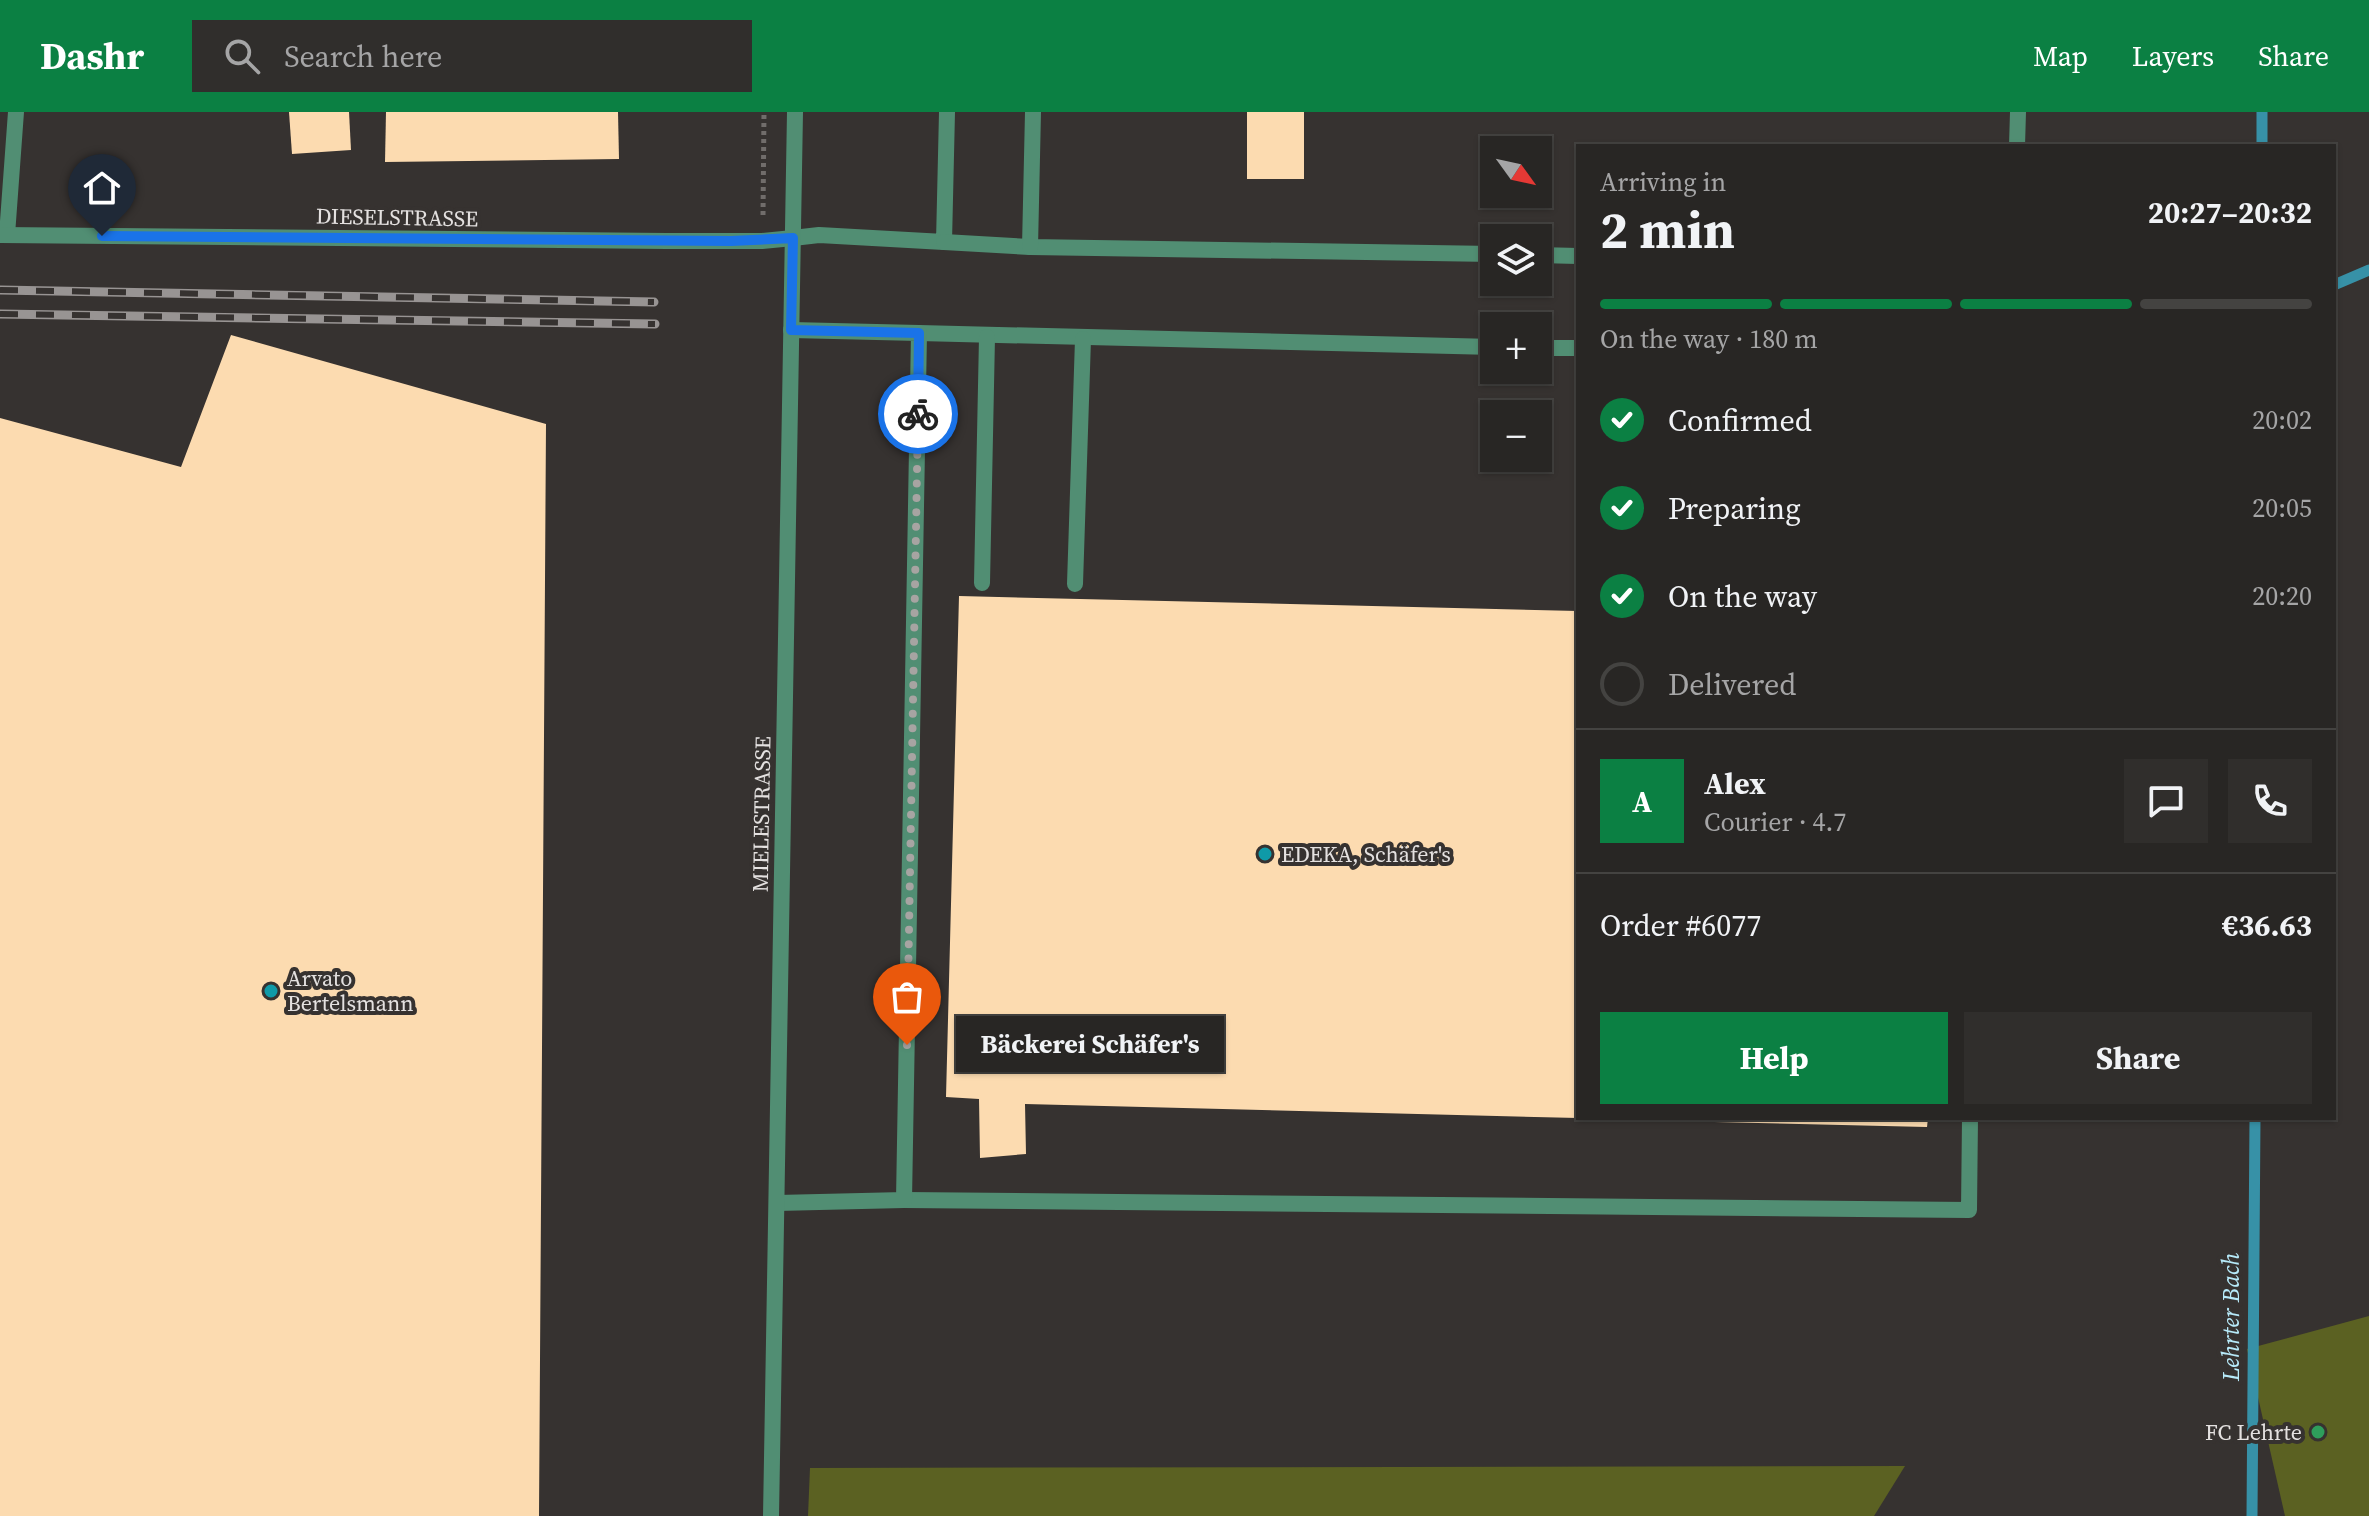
<!DOCTYPE html>
<meta charset="utf-8">
<style>
body{margin:0;font-family:"Source Serif 4",serif;background:#302e2c;color:#f1f3f6;height:100vh;display:flex;flex-direction:column;font-size:30px;white-space:nowrap}
*{box-sizing:border-box;margin:0}
p{font-size:26px;color:#a5a5a6}
.icon{flex:none;width:44px;height:44px;fill:none;stroke:currentColor;stroke-width:2;stroke-linecap:round;stroke-linejoin:round}
.map{position:relative;flex:1;overflow:hidden}
.side{position:absolute;left:1576px;top:32px;width:760px;height:976px;display:flex;flex-direction:column;background:#282624;border-radius:0px;box-shadow:0 2px 6px #0004,0 0 0 2px #444341}
.side>*{flex:none}
.needle{width:52px;rotate:123deg}
.controls{position:absolute;left:1480px;top:24px;display:grid;gap:16px}
.controls a{display:grid;place-items:center;width:72px;height:72px;border-radius:0px;background:#282624;box-shadow:0 2px 6px #0004,0 0 0 2px #444341;font-size:40px}
.pin{position:absolute;display:grid;place-items:center;width:68px;height:68px;color:#fff;margin:-82px -34px;border-radius:50% 50% 50% 0;rotate:-45deg;box-shadow:0 0 8px #0007}
.pin .icon{rotate:45deg}
.courier{position:absolute;display:grid;place-items:center;width:80px;height:80px;margin:-40px;border:6px solid #1a73e8;border-radius:50%;background:#fff;color:#222;box-shadow:0 2px 10px #0007}
.bubble{position:absolute;height:56px;border-radius:0px;background:#282624;box-shadow:0 2px 6px #0004,0 0 0 2px #444341;font-size:26px;font-weight:700;line-height:56px;text-align:center}
.summary em{font-style:normal;font-weight:700}
.summary div{display:flex;flex-direction:column-reverse}
.summary{display:flex;align-items:center;justify-content:space-between;height:136px;padding:0 24px}
h1{font-size:52px;font-weight:700;line-height:60px}
.bar{display:grid;grid-template-columns:repeat(4,1fr);gap:12px 8px;align-content:center;height:96px;padding:0 24px}
.bar i{height:10px;border-radius:6px;background:#444341}
.bar .on{background:#0b8043}
.bar p{grid-column:span 4}
.line{display:flex;align-items:center;gap:20px;padding:0 24px;border-top:2px solid #444341}
.line div{flex:1}
.round{display:grid;place-items:center;flex:none;width:84px;height:84px;border-radius:0px;background:#302e2c}
ol{padding:0 24px;list-style:none}
li{display:flex;align-items:center;gap:24px;height:88px}
li p{margin-inline-start:auto}
li .icon{padding:8px;border-radius:50%;background:#0b8043;color:#fff;stroke-width:4}
li:last-child{color:#a5a5a6}
li i{width:44px;height:44px;border:4px solid #444341;border-radius:50%}
.cta{display:flex;gap:16px;margin-top:auto;padding:16px 24px}
.cta a{flex:1;height:92px;border-radius:0px;background:#0b8043;color:#fff;font-size:32px;font-weight:700;line-height:92px;text-align:center}
.cta a+a{background:#302e2c;color:#f1f3f6}
header{display:flex;align-items:center;gap:48px;box-sizing:border-box;height:112px;padding:0 40px;background:#0b8043;color:#fff}
header strong{font-size:38px}
nav{display:flex;gap:44px;margin-inline-start:auto;font-size:28px}
.search{width:560px;height:72px;background:#302e2c;display:flex;align-items:center;gap:20px;box-sizing:border-box;padding:0 28px;border-radius:0px;color:#a5a5a6;font-size:30px}
.map>svg:first-child{display:block}
.green{fill:#5b6122}
.lines{fill:none;stroke-linecap:round;stroke-linejoin:round}
.stream{stroke:#3791a7;stroke-width:11}
.building{fill:#fcdbb0}
.path{stroke:#716d6b;stroke-width:5;stroke-dasharray:4 4;stroke-linecap:butt}
.service{stroke:#518e73;stroke-width:16}
.minor{stroke:#518e73;stroke-width:16}
.tertiary{stroke:#518e73;stroke-width:16}
.rail-casing{stroke:#989493;stroke-width:9}
.rail{stroke:#363230;stroke-width:6;stroke-dasharray:18;stroke-linecap:butt}
.done{stroke:#a7a4a2;stroke-width:8;stroke-dasharray:0 14.4}
.route{stroke:#1a73e8;stroke-width:10}
.culture-dot{fill:#0f9aa8;stroke:#363230;stroke-width:3}
.leisure-dot{fill:#2e9e5b;stroke:#363230;stroke-width:3}
.labels{text-anchor:middle;stroke-width:8;stroke-linejoin:round;paint-order:stroke}
.street-label{font-size:22px;fill:#e4e1e0;stroke:#363230}
.poi-label{font-size:22px;fill:#e4e1e0;stroke:#363230;text-anchor:start}
.water-label{font-size:24px;font-style:italic;fill:#b7eaf9;stroke:#363230}
</style>
<header>
<strong>Dashr</strong>
<div class="search"><svg class="icon" aria-label="search" viewBox="0 0 24 24"><circle cx="10" cy="10" r="6"/><path d="M15 15l6 6"/></svg>Search here</div>
<nav><a>Map</a><a>Layers</a><a>Share</a></nav>
</header>
<div class="map">
<svg width="2369" height="1404" viewBox="0 0 2369 1404">
<rect width="100%" height="100%" fill="#363230"/>
<!-- green -->
<g class="green">
<path d="M2369 1204V1404H2285L2247 1237Z"/>
<path d="M1905 1354 1874 1404H808L810 1356Z"/>
</g>
<g class="lines">
<!-- stream -->
<g class="stream">
<path d="M2262 34V0"/>
<path d="M2334 173 2369 158"/>
<path d="M2252 1404 2255 1006"/>
</g>
</g>
<!-- building -->
<g class="building">
<path d="M289 0H349L351 38 292 42Z"/>
<path d="M386 0H618L619 47 385 50Z"/>
<rect x="1247" y="0" width="57" height="67"/>
<path d="M231 223 546 312 539 1404H0V306L181 355Z"/>
<path d="M959 484 1578 499V1006L1025 992 1026 1042 980 1046 979 987 946 985Z"/>
<path d="M1671 1006H1928L1927 1015 1671 1009Z"/>
</g>
<g class="lines">
<!-- path -->
<path class="path" d="M763 103 764 0"/>
<!-- service -->
<g class="service">
<path d="M2017 34 2018 0"/>
<path d="M7 123 16 0"/>
<path d="M793 126 819 123 944 130 947 0"/>
<path d="M944 130 1030 135 1494 142"/>
<path d="M1030 135 1033 0"/>
<path d="M1538 143 1578 144"/>
<path d="M919 221 1494 235"/>
<path d="M1538 236H1578"/>
<path d="M982 471 987 225"/>
<path d="M1075 472 1083 227"/>
<path d="M904 1088 1969 1098 1970 1006"/>
<path d="M777 1091 904 1088 919 221 791 218"/>
</g>
<!-- minor -->
<path class="minor" d="M0 123 667 129H762L793 126"/>
<!-- tertiary -->
<path class="tertiary" d="M771 1404 795 0"/>
<defs>
<g id="rail">
<path d="M0 178 654 190"/>
<path d="M0 202 655 212"/>
</g>
</defs>
<!-- rail casing -->
<use href="#rail" class="rail-casing"/>
<!-- rail -->
<use href="#rail" class="rail"/>
</g>
<g class="lines">
<!-- done -->
<path class="done" d="M907 933 918 302"/>
<!-- route -->
<path class="route" d="M102 124 731 129 793 126 791 218 919 221 918 302"/>
</g>
<!-- markers -->
<g class="culture-dot">
<circle cx="1265" cy="742" r="8"/>
<circle cx="271" cy="879" r="8"/>
</g>
<circle class="leisure-dot" cx="2318" cy="1320" r="8"/>
<g class="labels">
<!-- street labels -->
<g class="street-label">
<text transform="translate(397 105) rotate(1)" y="8">DIESELSTRASSE</text>
<text transform="translate(761 702) rotate(-89)" y="8">MIELESTRASSE</text>
</g>
<!-- poi labels -->
<g class="poi-label">
<text x="1281" y="750">EDEKA, Schäfer's</text>
<text x="287" y="874">Arvato<tspan x="287" dy="25">Bertelsmann</tspan></text>
<text x="2302" y="1328" text-anchor="end">FC Lehrte</text>
</g>
<!-- water labels -->
<g class="water-label">
<text transform="translate(2231 1205) rotate(-90)" y="8">Lehrter Bach</text>
</g>
</g>
</svg>
<div class="controls">
<a><svg class="needle" viewBox="-14 -14 28 28"><path d="M0-13l5 13h-10z" fill="#e53935"/><path d="M0 13l5-13h-10z" fill="#a5a5a6"/></svg></a>
<a><svg class="icon" aria-label="layers" viewBox="0 0 24 24"><path d="M12 4l9 5-9 5-9-5zM3 14l9 5 9-5"/></svg></a>
<a>+</a>
<a>−</a>
</div>
<div class="pin" style="left:907px;top:933px;background:#ea580c"><svg class="icon" aria-label="bag" viewBox="0 0 24 24"><path d="M5 8h14l-1 12H6zM9 8a3 3 0 0 1 6 0"/></svg></div>
<div class="pin" style="left:102px;top:124px;background:#1f2937"><svg class="icon" aria-label="home" viewBox="0 0 24 24"><path d="M3 11l9-7 9 7M6 9v11h12V9"/></svg></div>
<div class="courier" style="left:918px;top:302px"><svg class="icon" aria-label="bike" viewBox="0 0 24 24"><circle cx="6" cy="16" r="4"/><circle cx="18" cy="16" r="4"/><path d="M6 16l4-8h5l3 8M10 8l3 8H6M13 5h3"/></svg></div>
<div class="bubble" style="left:956px;top:904px;width:268px">Bäckerei Schäfer's</div>
<section class="side">
<div class="summary"><div><h1>2 min</h1><p>Arriving in</p></div><em>20:27–20:32</em></div>
<div class="bar"><i class="on"></i><i class="on"></i><i class="on"></i><i></i><p>On the way · 180 m</p></div>
<ol>
<li><svg class="icon" aria-label="check" viewBox="0 0 24 24"><path d="M5 12l5 5 9-10"/></svg>Confirmed<p>20:02</p></li>
<li><svg class="icon" aria-label="check" viewBox="0 0 24 24"><path d="M5 12l5 5 9-10"/></svg>Preparing<p>20:05</p></li>
<li><svg class="icon" aria-label="check" viewBox="0 0 24 24"><path d="M5 12l5 5 9-10"/></svg>On the way<p>20:20</p></li>
<li><i></i>Delivered</li>
</ol>
<div class="line" style="height:144px"><b class="round" style="background:#0b8043;color:#fff">A</b><div><b>Alex</b><p>Courier · 4.7</p></div><a class="round"><svg class="icon" aria-label="chat" viewBox="0 0 24 24"><path d="M4 5h16v11H9l-5 4z"/></svg></a><a class="round"><svg class="icon" aria-label="phone" viewBox="0 0 24 24"><path d="M5 4h4l2 5-3 2q2 4 5 5l2-3 5 2v4C11 20 4 13 5 4z"/></svg></a></div>
<div class="line" style="height:104px"><div>Order #6077</div><b>€36.63</b></div>
<div class="cta"><a>Help</a><a>Share</a></div>
</section>
</div>
